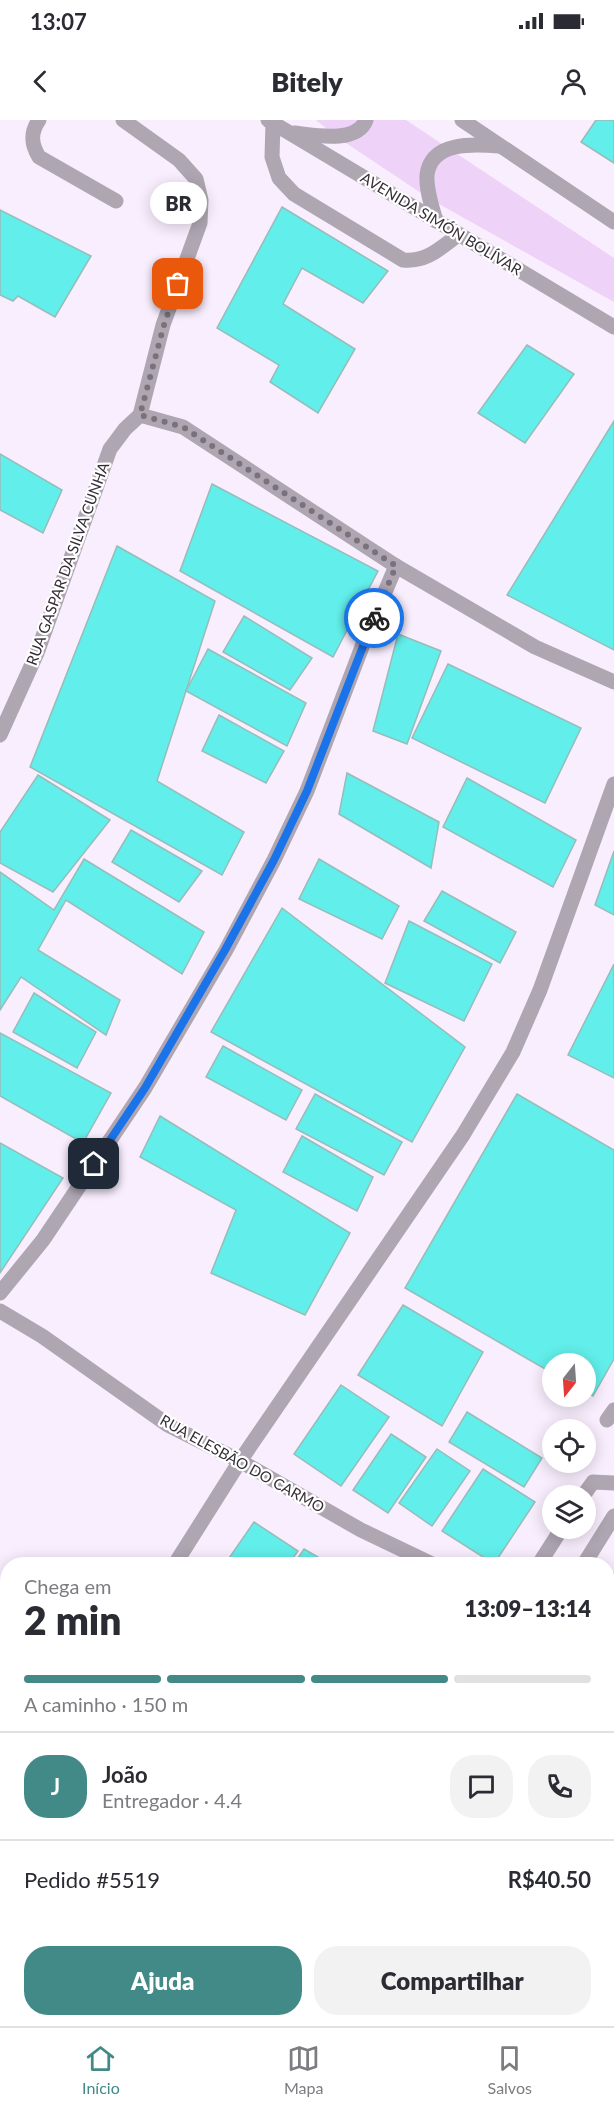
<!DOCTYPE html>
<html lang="pt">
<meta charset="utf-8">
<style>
body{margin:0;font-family:Lato,sans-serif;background:#f2f2f3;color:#2b2b33;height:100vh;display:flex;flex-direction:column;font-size:22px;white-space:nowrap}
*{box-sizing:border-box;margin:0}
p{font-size:20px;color:#7c7c81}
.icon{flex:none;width:33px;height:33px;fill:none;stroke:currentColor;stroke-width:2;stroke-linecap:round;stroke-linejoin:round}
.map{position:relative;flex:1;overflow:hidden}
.sheet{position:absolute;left:0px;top:1437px;width:615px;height:470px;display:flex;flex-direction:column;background:#fff;border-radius:24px 24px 0 0;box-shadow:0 3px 15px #0003}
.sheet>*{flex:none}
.needle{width:39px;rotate:197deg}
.tools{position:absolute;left:542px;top:1233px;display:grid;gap:12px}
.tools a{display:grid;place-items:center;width:54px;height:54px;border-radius:50%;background:#fff;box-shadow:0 3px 15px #0003;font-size:30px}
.pin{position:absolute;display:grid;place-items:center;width:51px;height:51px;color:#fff;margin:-26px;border-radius:12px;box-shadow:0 3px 9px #0006}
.courier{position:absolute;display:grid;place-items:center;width:60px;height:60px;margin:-30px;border:4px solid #1a73e8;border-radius:50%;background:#fff;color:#222;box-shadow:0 2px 8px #0007}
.bubble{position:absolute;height:42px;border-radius:21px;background:#fff;box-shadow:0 3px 15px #0003;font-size:20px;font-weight:800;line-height:42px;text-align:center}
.overview em{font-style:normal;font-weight:800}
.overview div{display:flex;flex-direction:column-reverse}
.overview{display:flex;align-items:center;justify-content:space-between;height:102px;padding:0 24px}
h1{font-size:39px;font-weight:800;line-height:45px}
.bar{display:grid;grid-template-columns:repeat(4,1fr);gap:9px 6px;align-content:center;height:72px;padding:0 24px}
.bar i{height:8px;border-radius:4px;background:#e1e1e2}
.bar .on{background:#428a87}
.bar p{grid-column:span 4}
.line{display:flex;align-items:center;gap:15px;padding:0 24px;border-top:2px solid #e1e1e2}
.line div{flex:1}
.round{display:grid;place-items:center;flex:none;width:63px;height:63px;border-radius:24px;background:#f2f2f3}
.action{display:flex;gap:12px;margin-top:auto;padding:12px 24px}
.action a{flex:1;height:69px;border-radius:24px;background:#428a87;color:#fff;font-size:24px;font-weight:800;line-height:69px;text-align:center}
.action a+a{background:#f2f2f3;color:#2b2b33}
.status{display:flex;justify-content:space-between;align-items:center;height:42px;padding:0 30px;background:#fff;direction:ltr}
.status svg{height:16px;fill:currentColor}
header{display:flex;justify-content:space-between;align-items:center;height:78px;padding:0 24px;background:#fff;font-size:27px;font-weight:800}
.menu{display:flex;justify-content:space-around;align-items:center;height:84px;border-top:2px solid #e1e1e2;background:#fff;font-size:16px;color:#7c7c81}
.menu a{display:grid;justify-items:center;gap:3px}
.menu .on{color:#428a87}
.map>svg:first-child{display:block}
.green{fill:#eed2f8}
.building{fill:#62eeea;stroke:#97bcba;stroke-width:1.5}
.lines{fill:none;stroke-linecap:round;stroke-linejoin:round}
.minor{stroke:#aea6b1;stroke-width:15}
.done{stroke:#7a717d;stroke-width:6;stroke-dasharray:0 10.8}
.route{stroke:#1a73e8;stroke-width:8}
.labels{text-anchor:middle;stroke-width:4.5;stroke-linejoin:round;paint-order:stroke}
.street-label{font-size:15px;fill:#352e38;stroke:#fff}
</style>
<div class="status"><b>13:07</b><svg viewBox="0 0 49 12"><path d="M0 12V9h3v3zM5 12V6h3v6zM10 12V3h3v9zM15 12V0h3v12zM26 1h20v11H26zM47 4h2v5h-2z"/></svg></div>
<header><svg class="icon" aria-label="back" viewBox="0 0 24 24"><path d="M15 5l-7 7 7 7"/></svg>Bitely<svg class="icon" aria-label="person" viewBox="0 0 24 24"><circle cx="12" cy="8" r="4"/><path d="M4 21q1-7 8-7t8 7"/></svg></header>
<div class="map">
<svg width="614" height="1906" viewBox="0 0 614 1906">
<rect width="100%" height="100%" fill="#f9eefe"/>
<!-- green -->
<path class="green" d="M316 0H406L614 138V182L430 79 337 17Z"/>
<!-- building -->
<g class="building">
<path d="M596 0H614V43L581 22Z"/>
<path d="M282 87 388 151 363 183 302 148 283 184 355 229 318 293 270 262 279 245 217 208Z"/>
<path d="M0 90 91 136 55 197 18 176 13 181 0 175Z"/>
<path d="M527 225 574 254 525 323 478 293Z"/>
<path d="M614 301V530L507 475Z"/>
<path d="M0 334 62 370 43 413 0 390Z"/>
<path d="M212 364 378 451 333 537 180 451Z"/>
<path d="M117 426 215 481 157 661 244 712 222 755 30 647Z"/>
<path d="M244 496 312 538 290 570 223 532Z"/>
<path d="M398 514 441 531 407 624 373 611Z"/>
<path d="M208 529 306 583 287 626 186 571Z"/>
<path d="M448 544 581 608 545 683 412 618Z"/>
<path d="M219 595 284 631 266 663 202 631Z"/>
<path d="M347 653 439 702 431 748 339 694Z"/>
<path d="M38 655 110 700 53 772 0 743V712Z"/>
<path d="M467 658 576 720 553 767 443 707Z"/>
<path d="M131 710 202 751 179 782 112 742Z"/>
<path d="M614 731V795L595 785Z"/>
<path d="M84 739 204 812 182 854 66 780 38 830 120 880 106 915 21 857 0 890V752L54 790Z"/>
<path d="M319 739 399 786 382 819 299 779Z"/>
<path d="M442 771 516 812 500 843 424 801Z"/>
<path d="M282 788 465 927 412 1022 211 912Z"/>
<path d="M409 801 492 844 464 901 385 863Z"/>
<path d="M614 844V958L568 935Z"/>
<path d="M34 873 96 912 77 948 13 912Z"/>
<path d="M0 913 111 973 83 1023 0 976Z"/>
<path d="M223 926 302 970 286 1000 206 957Z"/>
<path d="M315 974 402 1022 384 1055 296 1009Z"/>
<path d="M517 974 614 1030V1239L593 1276 585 1271V1244H552V1253L405 1168Z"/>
<path d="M160 996 350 1113 305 1195 211 1153 236 1090 140 1037Z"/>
<path d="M302 1016 373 1057 357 1091 283 1052Z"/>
<path d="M0 1023 63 1058 0 1153Z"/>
<path d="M403 1185 483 1232 442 1306 358 1255Z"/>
<path d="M341 1265 389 1297 341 1366 294 1334Z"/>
<path d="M467 1292 542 1338 524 1367 449 1322Z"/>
<path d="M391 1314 426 1337 388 1393 353 1370Z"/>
<path d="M437 1329 470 1351 432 1406 399 1383Z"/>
<path d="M483 1349 535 1382 494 1444 442 1411Z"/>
<path d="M254 1402 298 1431 289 1444H225Z"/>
<path d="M304 1429 330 1444H294Z"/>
<path d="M0 1495 8 1500V1541L0 1536Z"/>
<path d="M0 1554 8 1559 7 1669 0 1665Z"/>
<path d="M8 1765V1899H58L54 1906H0V1777Z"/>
</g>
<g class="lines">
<!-- minor -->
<g class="minor">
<path d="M39 0C30 13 31 24 39 37L116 81"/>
<path d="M268 0 614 207"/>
<path d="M462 0 614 102"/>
<path d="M273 3 272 37 279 58 294 74 403 140C427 142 439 129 458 115"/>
<path d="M294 13C313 15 357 24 366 0"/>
<path d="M436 101C432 87 426 70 427 55 431 21 474 24 499 26"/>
<path d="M140 295 183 307 396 446 535 527 614 562"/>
<path d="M0 615 37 533 110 329 125 309 140 295 163 205 200 103 201 80 196 59 179 40 123 0"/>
<path d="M0 1173 43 1120 145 968 226 830 274 740 307 671 365 519 396 446"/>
<path d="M0 1191 42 1216 168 1305 240 1341 361 1410 432 1444"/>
<path d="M607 1300 614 1290"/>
<path d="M583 1376 593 1362 614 1363"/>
<path d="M175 1444 240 1341 463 1015 513 932 540 870 614 664"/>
<path d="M539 1444 562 1408"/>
<path d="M584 1444 614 1396"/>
<path d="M608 1471 614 1460"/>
<path d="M608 1560 614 1551"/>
<path d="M608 1668 614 1660"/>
<path d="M0 1721 8 1709"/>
<path d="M608 1723 614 1729"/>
<path d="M608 1774 614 1777"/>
<path d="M608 1828 614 1830"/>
<path d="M608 1886H614"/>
<path d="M458 1906 501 1899"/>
</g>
</g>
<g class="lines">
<!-- done -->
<path class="done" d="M178 164 164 205 140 295 183 307 396 446 374 498"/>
<!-- route -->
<path class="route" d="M94 1044 145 968 225 830 274 740 307 671 374 498"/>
</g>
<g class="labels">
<!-- street labels -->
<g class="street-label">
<text transform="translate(441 104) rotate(31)" y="5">AVENIDA SIMÓN BOLÍVAR</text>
<text transform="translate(68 444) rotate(-70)" y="5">RUA GASPAR DA SILVA CUNHA</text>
<text transform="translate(242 1344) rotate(29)" y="5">RUA ELESBÃO DO CARMO</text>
</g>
</g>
</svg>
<div class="tools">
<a><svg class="needle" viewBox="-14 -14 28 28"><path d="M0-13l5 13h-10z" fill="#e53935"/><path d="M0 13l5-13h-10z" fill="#7c7c81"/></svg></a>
<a><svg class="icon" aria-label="locate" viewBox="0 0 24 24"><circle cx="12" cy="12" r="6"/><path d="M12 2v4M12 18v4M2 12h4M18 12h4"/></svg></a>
<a><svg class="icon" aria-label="layers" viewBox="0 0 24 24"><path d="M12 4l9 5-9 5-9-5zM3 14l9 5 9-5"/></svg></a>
</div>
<div class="pin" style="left:178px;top:164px;background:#ea580c"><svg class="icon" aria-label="bag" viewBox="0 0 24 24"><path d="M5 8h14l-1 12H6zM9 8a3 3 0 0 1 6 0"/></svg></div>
<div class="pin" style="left:94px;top:1044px;background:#1f2937"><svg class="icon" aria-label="home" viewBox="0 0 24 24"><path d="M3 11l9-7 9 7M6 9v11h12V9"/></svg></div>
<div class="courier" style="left:374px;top:498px"><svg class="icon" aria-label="bike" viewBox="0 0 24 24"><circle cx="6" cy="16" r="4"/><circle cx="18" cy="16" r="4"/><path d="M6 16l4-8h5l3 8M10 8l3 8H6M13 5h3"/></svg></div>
<div class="bubble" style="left:150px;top:62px;width:57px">BR</div>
<section class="sheet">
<div class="overview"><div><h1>2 min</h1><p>Chega em</p></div><em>13:09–13:14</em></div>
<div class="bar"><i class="on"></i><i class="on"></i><i class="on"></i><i></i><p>A caminho · 150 m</p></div>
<div class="line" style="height:108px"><b class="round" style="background:#428a87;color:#fff">J</b><div><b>João</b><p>Entregador · 4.4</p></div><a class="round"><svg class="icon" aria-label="chat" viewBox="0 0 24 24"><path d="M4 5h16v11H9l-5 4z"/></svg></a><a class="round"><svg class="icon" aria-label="phone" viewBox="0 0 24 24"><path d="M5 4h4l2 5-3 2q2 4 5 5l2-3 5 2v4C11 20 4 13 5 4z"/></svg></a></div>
<div class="line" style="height:78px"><div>Pedido #5519</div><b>R$40.50</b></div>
<div class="action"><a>Ajuda</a><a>Compartilhar</a></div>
</section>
</div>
<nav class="menu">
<a class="on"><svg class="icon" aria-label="home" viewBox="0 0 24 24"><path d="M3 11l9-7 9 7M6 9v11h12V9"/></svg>Início</a>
<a><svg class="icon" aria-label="map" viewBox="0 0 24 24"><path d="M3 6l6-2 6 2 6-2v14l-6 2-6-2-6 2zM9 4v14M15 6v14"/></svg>Mapa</a>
<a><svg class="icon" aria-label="saved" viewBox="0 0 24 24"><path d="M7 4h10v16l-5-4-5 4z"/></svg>Salvos</a>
</nav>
